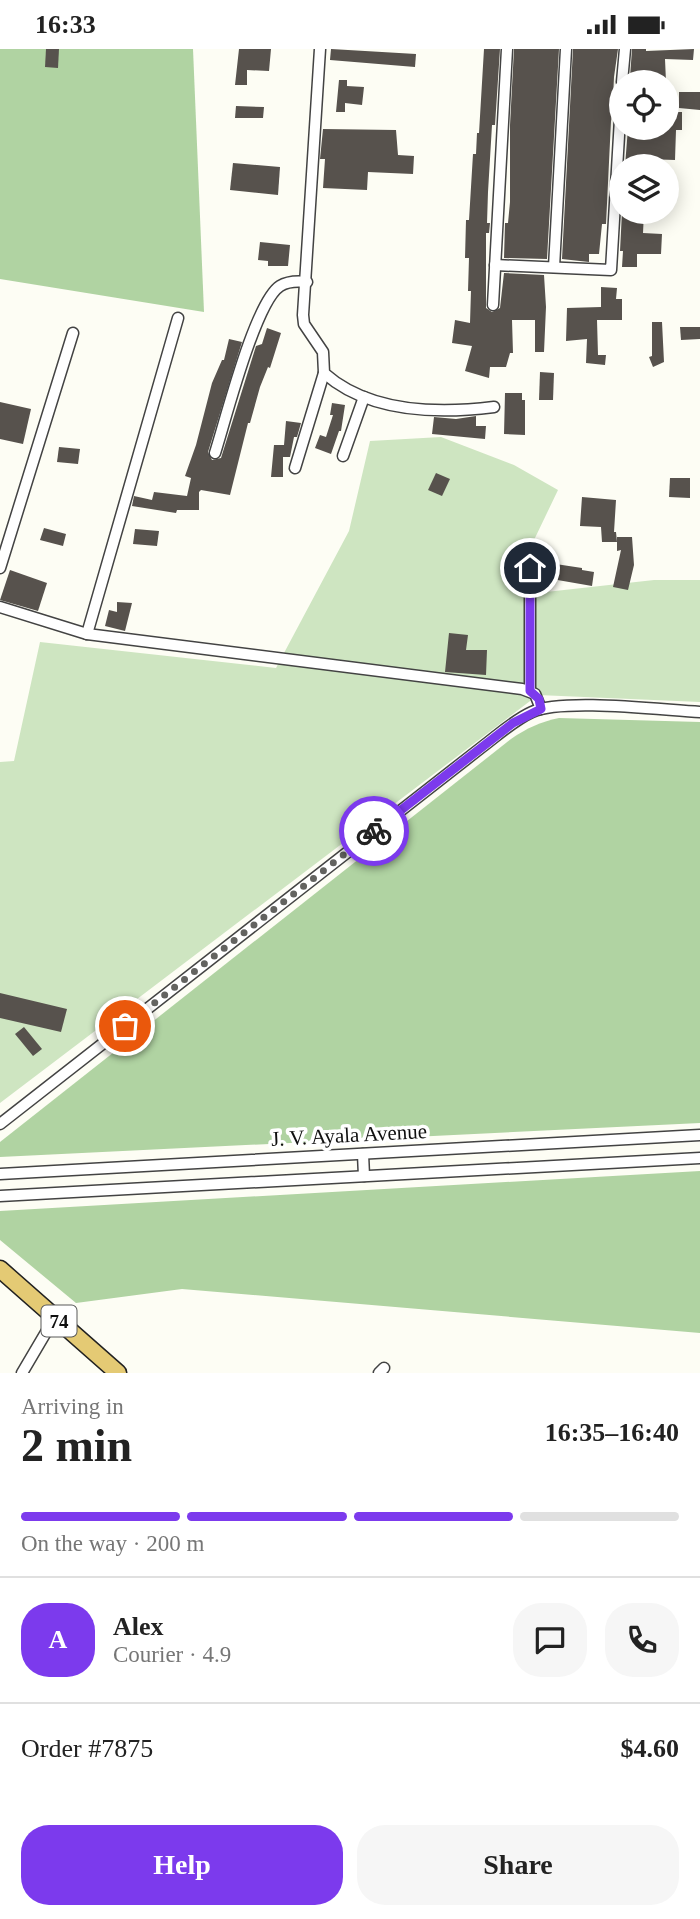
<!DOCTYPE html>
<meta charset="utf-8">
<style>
body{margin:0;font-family:"Times New Roman",serif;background:#f6f6f6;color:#222;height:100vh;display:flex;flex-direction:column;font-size:26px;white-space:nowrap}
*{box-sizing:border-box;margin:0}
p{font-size:23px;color:#767676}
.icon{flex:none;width:38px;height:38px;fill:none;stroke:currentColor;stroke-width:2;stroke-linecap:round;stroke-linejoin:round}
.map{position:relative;height:1324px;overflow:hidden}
.drawer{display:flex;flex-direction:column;background:#fff;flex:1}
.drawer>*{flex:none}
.controls{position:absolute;left:609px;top:21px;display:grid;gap:14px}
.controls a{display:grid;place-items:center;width:70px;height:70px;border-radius:50%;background:#fff;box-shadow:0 4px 18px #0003;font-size:35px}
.pin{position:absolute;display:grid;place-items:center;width:60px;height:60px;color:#fff;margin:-30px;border:4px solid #fff;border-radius:50%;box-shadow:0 2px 7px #0007}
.courier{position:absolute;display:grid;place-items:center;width:70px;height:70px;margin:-35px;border:5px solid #7c3aed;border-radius:50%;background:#fff;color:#222;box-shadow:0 2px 9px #0007}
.summary em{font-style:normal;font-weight:800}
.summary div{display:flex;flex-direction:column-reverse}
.summary{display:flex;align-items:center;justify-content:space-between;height:119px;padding:0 21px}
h1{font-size:46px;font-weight:800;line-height:52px}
.bar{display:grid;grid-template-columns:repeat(4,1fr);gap:10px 7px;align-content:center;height:84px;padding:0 21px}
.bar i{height:9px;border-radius:5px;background:#e0e0e0}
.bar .selected{background:#7c3aed}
.bar p{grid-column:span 4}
.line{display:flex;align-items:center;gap:18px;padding:0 21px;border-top:2px solid #e0e0e0}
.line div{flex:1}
.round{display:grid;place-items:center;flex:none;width:74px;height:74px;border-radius:28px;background:#f6f6f6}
.button{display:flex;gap:14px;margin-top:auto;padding:14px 21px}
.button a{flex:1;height:80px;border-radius:28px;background:#7c3aed;color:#fff;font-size:28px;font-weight:800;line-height:80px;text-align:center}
.button a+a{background:#f6f6f6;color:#222}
.status{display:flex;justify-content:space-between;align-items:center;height:49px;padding:0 35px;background:#fff;direction:ltr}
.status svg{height:19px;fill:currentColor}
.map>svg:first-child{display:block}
.green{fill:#cee5c1}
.forest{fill:#b0d3a2}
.building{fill:#57524d}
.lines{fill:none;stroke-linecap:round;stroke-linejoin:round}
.minor-casing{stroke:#434343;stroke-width:13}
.trunk-casing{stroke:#212121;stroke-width:19}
.minor{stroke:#fff;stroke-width:10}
.trunk{stroke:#e4ca74;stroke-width:16}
.done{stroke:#636360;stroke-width:7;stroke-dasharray:0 12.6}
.route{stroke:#7c3aed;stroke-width:9}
.labels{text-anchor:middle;stroke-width:7;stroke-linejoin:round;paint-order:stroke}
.shield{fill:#fff;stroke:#585858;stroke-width:2}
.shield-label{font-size:19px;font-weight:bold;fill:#101010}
.street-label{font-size:21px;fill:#101010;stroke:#fff}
</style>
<div class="status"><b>16:33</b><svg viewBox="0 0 49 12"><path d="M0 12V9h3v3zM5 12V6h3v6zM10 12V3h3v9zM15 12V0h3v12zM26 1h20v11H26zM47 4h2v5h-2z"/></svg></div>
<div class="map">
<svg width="700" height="1324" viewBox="0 0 700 1324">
<rect width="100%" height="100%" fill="#fdfdf4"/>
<!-- green -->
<path class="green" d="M441 388 514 416 558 441 523 514 546 543 654 531H700V653L538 646 0 1054V713L14 712 40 593 276 619 349 482 370 392Z"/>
<!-- forest -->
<g class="forest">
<path d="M0 0H193L204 263 0 230Z"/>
<path d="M559 669 700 673V1074L0 1108V1093L511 690C527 679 540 673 559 669Z"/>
<path d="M700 1122V1284L182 1240 76 1254 0 1191V1162Z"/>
</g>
<!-- building -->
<g class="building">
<path d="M46 0H59L58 19 45 18Z"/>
<path d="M239 0H271L269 22 247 21V36H235Z"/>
<path d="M331 0 416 5 415 18 330 11Z"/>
<path d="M484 0H500L495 76H492L488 143 487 174H490L489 184H486V259L492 263 500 259 504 224 544 226 546 258 544 303H535V271H512L513 304H510L506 318H490L489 329 465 322 472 297 452 294 455 271 470 274 471 242H468L469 209H465L466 171H469L473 105H476L477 84H479Z"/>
<path d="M514 0H559L547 210 504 209 505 174H508L510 153V76Z"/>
<path d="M573 0H618L614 28 613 49H615L611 72 606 175H602L599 205H589V213L562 210Z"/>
<path d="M632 0H646V2L694 0 693 11 665 10 666 33H634V28H630Z"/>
<path d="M339 31H347V37L364 38 362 56 345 54V63H336Z"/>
<path d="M679 43H700V61L679 59Z"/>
<path d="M236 57 264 58 263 69H235Z"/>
<path d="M670 63H682V81H676L675 111 645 110V117H625L628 79H670Z"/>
<path d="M323 80 396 81 398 106 414 107 413 125 368 123 367 141 323 139 325 110H320Z"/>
<path d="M233 114 280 118 278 146 230 141Z"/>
<path d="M622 163H644L643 184 662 185 661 205H637V218H622L623 202H620Z"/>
<path d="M260 193 290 196 288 217H268V212L258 211Z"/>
<path d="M601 238 617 239 616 250H622V271H597L598 306H606L605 316 586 314 587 290 566 292 567 259 601 258Z"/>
<path d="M652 273H662L664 313 653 318 649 308 652 307Z"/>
<path d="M680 278H700V290L681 291Z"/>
<path d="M267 279 281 284 270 319 268 318 260 338 250 374H248L230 446 201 441 199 443V461H177L176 464 132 457 134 447 152 451 154 443 187 447 191 429 185 427 196 396 212 334 222 311H224L229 290 242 293 208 403 212 411 221 409 256 297 262 295Z"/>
<path d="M540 323 554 324 553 351H539Z"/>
<path d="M505 344H522V351H525V386L504 385Z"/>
<path d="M0 353 31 360 23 395 0 390Z"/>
<path d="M332 354 345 356 341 382H339L331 405 315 399 320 386 326 388 333 366H330Z"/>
<path d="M476 367V377H486L485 390 432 385 434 368 456 370Z"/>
<path d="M286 372 301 374 297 388H294L290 408H283V428H271L274 396H284Z"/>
<path d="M59 398 80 400 78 415 57 413Z"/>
<path d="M436 424 450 430 442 447 428 441Z"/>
<path d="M670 429H690V449L669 448Z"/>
<path d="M582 448 616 451 614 483H616L617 493H602L601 478 580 477Z"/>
<path d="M44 479 66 485 63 497 40 491Z"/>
<path d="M135 480 159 482 157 497 133 495Z"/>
<path d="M617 488H632L634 516 628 541 613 538 621 501 617 502Z"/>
<path d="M549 514 582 519V521L594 523 592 537 546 529Z"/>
<path d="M10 521 47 534 38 562 0 551Z"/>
<path d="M117 553 132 554 125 582 105 577 109 561 117 563Z"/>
<path d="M449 584 468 586 466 601H487L486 626 445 623Z"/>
<path d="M0 944 67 960 61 983 0 969Z"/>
<path d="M24 978 42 1000 33 1007 15 985Z"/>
</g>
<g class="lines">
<defs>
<g id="minor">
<path d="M320 0 303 266 304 275 323 303 324 324C369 364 438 365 494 358"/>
<path d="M622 33 625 0"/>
<path d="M495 216 611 221 621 53"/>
<path d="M554 218 566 0"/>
<path d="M493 256 507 0"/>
<path d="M215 404C225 373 255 253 280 237 288 232 298 232 307 233"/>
<path d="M343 407 364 348"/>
<path d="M295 419 324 324"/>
<path d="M0 519 73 284"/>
<path d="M530 519V642"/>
<path d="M0 558 87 585 522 640 535 645 541 660"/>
<path d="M87 585 178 269"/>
<path d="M0 1075 482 698C498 686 514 671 532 663 563 649 661 661 700 663"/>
<path d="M363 1105 364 1127"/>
<path d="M0 1125 700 1086"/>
<path d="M0 1147 700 1109"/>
<path d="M22 1324 55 1268"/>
<path d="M379 1324 384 1319"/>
</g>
<path id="trunk" d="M0 1220 118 1324"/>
</defs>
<!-- minor casing -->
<use href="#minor" class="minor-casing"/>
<!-- trunk casing -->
<use href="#trunk" class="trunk-casing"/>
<!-- minor -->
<use href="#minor" class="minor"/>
<!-- trunk -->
<use href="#trunk" class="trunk"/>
</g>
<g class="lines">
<!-- done -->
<path class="done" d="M125 977 374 782"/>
<!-- route -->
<path class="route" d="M374 782 513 674 541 660 539 650 530 642V519"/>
</g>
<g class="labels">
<!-- shield labels -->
<rect class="shield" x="41.5" y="1256.5" width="35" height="31" rx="5"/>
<g class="shield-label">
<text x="59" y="1279">74</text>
</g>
<!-- street labels -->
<g class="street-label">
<text transform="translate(349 1086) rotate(-3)" y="7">J. V. Ayala Avenue</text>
</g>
</g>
</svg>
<div class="controls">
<a><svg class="icon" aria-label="locate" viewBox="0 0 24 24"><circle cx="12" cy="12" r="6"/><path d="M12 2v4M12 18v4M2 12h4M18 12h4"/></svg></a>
<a><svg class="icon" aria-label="layers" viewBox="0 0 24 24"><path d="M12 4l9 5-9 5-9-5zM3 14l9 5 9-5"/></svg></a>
</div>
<div class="pin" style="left:125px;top:977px;background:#ea580c"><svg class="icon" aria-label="bag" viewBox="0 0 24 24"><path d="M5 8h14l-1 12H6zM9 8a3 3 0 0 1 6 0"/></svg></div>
<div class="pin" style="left:530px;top:519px;background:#1f2937"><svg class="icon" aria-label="home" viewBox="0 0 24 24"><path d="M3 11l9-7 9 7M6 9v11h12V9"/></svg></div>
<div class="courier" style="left:374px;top:782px"><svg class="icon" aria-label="bike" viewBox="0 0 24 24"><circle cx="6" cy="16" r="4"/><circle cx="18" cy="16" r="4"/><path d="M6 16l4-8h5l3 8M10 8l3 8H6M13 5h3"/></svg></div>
</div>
<section class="drawer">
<div class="summary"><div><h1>2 min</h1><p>Arriving in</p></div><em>16:35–16:40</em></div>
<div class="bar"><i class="selected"></i><i class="selected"></i><i class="selected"></i><i></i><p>On the way · 200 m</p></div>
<div class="line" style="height:126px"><b class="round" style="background:#7c3aed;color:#fff">A</b><div><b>Alex</b><p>Courier · 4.9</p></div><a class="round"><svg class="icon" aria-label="chat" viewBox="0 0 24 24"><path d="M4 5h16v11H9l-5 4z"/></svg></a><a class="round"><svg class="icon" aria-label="phone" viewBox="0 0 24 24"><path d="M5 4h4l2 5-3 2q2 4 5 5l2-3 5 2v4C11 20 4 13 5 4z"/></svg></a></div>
<div class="line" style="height:91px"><div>Order #7875</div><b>$4.60</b></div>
<div class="button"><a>Help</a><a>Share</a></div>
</section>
